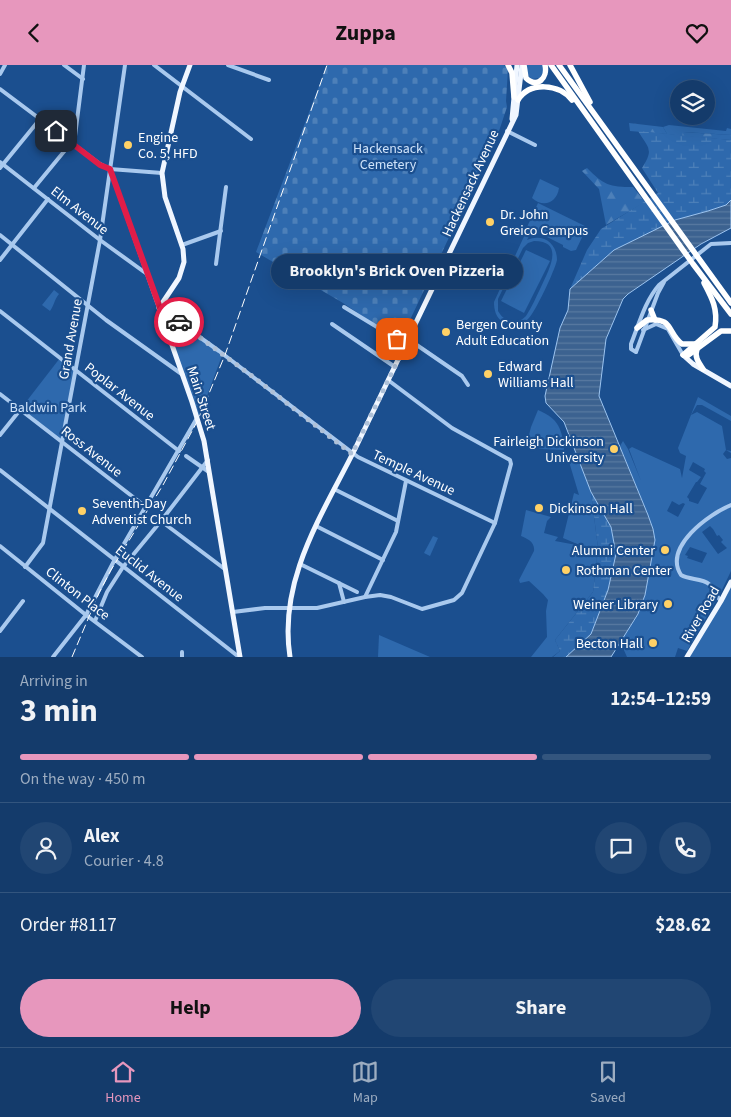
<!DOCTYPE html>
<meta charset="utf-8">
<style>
body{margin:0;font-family:"Source Sans 3",sans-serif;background:#214673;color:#f1f3f6;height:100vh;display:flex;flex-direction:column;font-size:19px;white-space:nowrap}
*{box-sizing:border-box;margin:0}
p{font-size:16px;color:#9dadc1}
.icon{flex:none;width:28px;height:28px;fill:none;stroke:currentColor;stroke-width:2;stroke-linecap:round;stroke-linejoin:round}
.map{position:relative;height:592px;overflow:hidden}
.side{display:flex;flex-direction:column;background:#143b6b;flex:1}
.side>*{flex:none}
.fabs{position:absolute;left:670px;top:15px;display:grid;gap:10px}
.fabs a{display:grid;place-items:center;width:45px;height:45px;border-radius:50%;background:#143b6b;box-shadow:0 5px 20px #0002,0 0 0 1px #33557e;font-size:25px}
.pin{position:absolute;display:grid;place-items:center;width:42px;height:42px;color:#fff;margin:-21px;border-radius:10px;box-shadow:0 2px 8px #0006}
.courier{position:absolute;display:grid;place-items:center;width:50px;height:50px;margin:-25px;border:4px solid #e11d48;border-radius:50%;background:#fff;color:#222;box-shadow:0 1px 6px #0007}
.bubble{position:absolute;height:35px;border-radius:18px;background:#143b6b;box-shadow:0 5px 20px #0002,0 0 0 1px #33557e;font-size:16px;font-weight:700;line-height:35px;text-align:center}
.summary em{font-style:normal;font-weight:700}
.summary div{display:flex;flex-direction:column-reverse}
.summary{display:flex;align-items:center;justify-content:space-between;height:85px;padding:0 20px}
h1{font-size:32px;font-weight:700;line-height:38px}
.bar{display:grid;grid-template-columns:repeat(4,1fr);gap:8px 5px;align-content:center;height:60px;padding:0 20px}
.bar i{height:6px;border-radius:4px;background:#33557e}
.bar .on{background:#e797bd}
.bar p{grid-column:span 4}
.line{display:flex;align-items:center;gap:12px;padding:0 20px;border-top:1px solid #33557e}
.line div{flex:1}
.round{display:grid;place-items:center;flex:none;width:52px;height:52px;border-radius:26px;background:#214673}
.button{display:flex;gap:10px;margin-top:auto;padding:10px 20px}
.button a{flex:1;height:58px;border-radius:30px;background:#e797bd;color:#111;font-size:20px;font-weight:700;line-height:58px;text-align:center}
.button a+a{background:#214673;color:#f1f3f6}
header{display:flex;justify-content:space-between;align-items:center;height:65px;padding:0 20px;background:#e797bd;color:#111;font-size:22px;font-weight:700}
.menu{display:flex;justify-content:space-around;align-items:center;height:70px;border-top:1px solid #33557e;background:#143b6b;font-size:14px;color:#9dadc1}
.menu a{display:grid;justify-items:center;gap:2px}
.menu .on{color:#e797bd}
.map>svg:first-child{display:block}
.green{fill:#2e69ad;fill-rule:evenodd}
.forest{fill:url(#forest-firs)}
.wetland{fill:url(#wetland-marsh)}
.cemetery{fill:url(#cemetery-stones)}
.water{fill:url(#water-rules);stroke:#9cc4f0}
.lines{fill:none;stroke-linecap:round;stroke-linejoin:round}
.minor{stroke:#a9c9ee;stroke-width:4}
.major{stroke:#f0f6ff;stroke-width:5}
.highway{stroke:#fff;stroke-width:5.5}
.rail{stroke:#fff;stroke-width:1;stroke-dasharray:9 4;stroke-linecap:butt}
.done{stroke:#afc1d8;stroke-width:5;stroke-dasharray:0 9}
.route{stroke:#e11d48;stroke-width:6}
.poi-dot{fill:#ffd166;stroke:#1b4f8f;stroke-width:2}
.labels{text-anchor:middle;stroke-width:4.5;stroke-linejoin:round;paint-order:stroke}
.poi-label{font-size:14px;fill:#fff;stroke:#1b4f8f;text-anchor:start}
.park-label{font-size:14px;fill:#cfe3fa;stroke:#1b4f8f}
.street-label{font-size:14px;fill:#fff;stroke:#1b4f8f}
</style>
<header><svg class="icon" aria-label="back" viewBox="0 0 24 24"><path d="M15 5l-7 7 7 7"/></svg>Zuppa<svg class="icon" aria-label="heart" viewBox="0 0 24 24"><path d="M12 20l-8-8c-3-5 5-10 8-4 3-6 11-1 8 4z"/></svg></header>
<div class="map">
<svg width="731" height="592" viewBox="0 0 731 592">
<defs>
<pattern id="forest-firs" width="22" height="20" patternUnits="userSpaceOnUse" patternTransform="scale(1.25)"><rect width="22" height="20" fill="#2e69ad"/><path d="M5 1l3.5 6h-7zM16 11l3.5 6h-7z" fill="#4d80b9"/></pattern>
<pattern id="wetland-marsh" width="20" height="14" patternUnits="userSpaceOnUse" patternTransform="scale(1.25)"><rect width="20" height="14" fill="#2e69ad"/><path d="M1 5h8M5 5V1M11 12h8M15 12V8" fill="none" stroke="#4d80b9"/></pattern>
<pattern id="cemetery-stones" width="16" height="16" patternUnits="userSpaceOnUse" patternTransform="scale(1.25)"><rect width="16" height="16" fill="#2e69ad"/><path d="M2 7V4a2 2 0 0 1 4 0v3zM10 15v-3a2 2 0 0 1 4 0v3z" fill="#4d80b9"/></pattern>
<pattern id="water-rules" width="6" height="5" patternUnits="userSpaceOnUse" patternTransform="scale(1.25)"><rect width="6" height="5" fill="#3c6290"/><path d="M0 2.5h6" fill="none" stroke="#597aa1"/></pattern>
</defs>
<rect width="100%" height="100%" fill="#1b4f8f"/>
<!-- green -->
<g class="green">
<path d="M527 0H544V6L540 13 532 14C527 11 526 6 527 0Z"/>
<path d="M669 60 726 66 727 63 731 64V70L684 67 682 71 667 69 663 62Z"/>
<path d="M540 114 559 123C557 138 543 143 532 133Z"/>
<path d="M538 138 587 162 576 185 571 186 563 182V180L527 162Z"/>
<path d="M526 167 530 169 527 175C543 168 557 178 557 195 555 205 535 248 528 254 522 261 511 262 503 257 496 253 494 245 494 237ZM534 176C566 176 548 206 541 222 536 232 532 242 526 251 517 261 504 257 498 246V234L523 183 528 178Z"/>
<path d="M526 185 550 196 524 248 501 236Z"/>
<path d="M54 225 59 229C54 235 54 241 50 246L42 240Z"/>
<path d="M159 243 223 288 198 355Z"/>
<path d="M60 293 76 305 62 377 19 346Z"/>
<path d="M698 332 731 351V356L702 340H697L691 350 697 347 722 361 726 385 731 386V388L726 385 723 389 727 394 731 393V506L721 527 687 586 678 583 675 592H627L623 583 625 577 621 576 638 550 645 530 655 475 648 450 620 381 623 376 628 384 641 416 629 384 632 382 680 404 682 413 686 391 680 388 678 383ZM693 397 705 404 704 406 706 408 700 419 707 423 698 439 689 436V434L687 432 696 417H697L701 412 689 405ZM672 436 679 440 683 438 685 439 678 452 667 446ZM710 461 713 464 717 471 719 470 723 475 721 477 727 483 718 489 702 467ZM690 482 707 488 702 498 687 493 688 491 685 490Z"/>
<path d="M538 345C559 354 562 364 564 385L542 384 529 381 527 378 531 362Z"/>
<path d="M576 387 591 427 598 483 593 527 555 575 560 586 552 592H531L547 572 546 546 548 535 543 529 529 516 520 518 519 515 534 486C535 477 528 474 521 471L526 445 551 452 547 456 544 468 558 472 555 476 582 481 563 473 574 428 579 430 567 390Z"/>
<path d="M433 471 438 473 430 491 424 488Z"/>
<path d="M731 517V592H687Z"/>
<path d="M379 570 430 592H378Z"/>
</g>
<!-- forest -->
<g class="forest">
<path d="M629 58 663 62 667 69 630 66Z"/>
<path d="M683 67 731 70V75L682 71Z"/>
<path d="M587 103C604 120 609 122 633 122L645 137 606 160 599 124 582 106Z"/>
</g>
<!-- wetland -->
<g class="wetland">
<path d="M638 66 731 75V135L726 140 708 146 675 155 614 185 570 224 587 185 601 164 658 128 642 103C654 84 649 84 638 66Z"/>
<path d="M591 427 611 462 616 489 608 525 591 569 566 592H553L560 586 555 575 593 527 598 483Z"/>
</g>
<!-- cemetery -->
<path class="cemetery" d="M327 0H504L508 4 506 36 507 42 498 69 400 276 343 238 256 187Z"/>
<!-- water -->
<path class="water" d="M731 135V163L701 179 628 229 623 234 606 274 599 331 648 450 653 464 655 475 645 530 638 549 611 592H566L591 569 608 525 616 489 611 462 591 427 564 357 546 338 545 331 560 263 568 245 570 224 614 185 675 155 708 146 726 140Z"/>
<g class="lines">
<!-- minor -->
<g class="minor">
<path d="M64 0 83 14"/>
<path d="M154 0 251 74"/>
<path d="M228 0 269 15"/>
<path d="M0 9 5 0"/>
<path d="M0 24 100 99 110 104 162 108"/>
<path d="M507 66 535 80"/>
<path d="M74 79 84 0"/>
<path d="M0 97 100 175 147 209"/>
<path d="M0 103 40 54"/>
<path d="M110 104 159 243 219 286 358 392 495 458"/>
<path d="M34 123 71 78"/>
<path d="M0 170 106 255 183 310"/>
<path d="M182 180 221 166"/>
<path d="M0 195 48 134"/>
<path d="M216 199 226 122"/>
<path d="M344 242 405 279"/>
<path d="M0 246 179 386"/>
<path d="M332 259 395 302"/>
<path d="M643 265 656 259 668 264 683 290"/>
<path d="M408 274 462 311 468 320"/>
<path d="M636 287 631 284V279C639 259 645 236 659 220L711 179 731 178"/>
<path d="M636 287 658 228 664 217"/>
<path d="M0 329 146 442"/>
<path d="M0 370 20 345"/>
<path d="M186 391 209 407"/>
<path d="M0 405 239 592"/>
<path d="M334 424 398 456"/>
<path d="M161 456 226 505"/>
<path d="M316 461 383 495"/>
<path d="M0 481 86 550 142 592"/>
<path d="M300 499 357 527"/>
<path d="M25 502 43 478 100 175 125 0"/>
<path d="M339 518 344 537"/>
<path d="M365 532 396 467 406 416"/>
<path d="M721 536C716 531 714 523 709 519 702 513 689 515 681 510 663 482 709 449 731 440"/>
<path d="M233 547 265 543H317L365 532 380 530 391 532 422 544 454 535 462 528 495 458 511 399 510 395 452 363 388 315"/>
<path d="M95 556 107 527 123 502 161 456 208 395"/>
<path d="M0 566 23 536"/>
<path d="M182 587V592"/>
<path d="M53 592 86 550 114 496 197 353"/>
</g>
<!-- major -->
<g class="major">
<path d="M190 0 180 27 162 108 165 132 183 184 184 197 179 213 159 243 192 337 204 376 240 592"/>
<path d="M512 54 517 0"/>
<path d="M683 290 693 299 731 321"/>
<path d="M290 592C278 515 322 450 355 384L516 50 522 0"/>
<path d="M687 592 721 536 731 517"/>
</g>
<!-- highway -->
<g class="highway">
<path d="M508 0 512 8 514 32"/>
<path d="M524 0 526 13C537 24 548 13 545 0"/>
<path d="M551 0 693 199 731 249"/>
<path d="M559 0 731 238"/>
<path d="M570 0 590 37"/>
<path d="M518 35C530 16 559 19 572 35"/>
<path d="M651 245 655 255"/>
<path d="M637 263 647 255C674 252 667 268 682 279H695"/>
<path d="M697 284C694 292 699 298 703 304"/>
<path d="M683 290 715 262C718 244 712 233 704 218"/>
<path d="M687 291 721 266H731"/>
</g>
<!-- rail -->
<path class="rail" d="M72 592 99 528 111 505 163 420 198 355 225 290 327 0"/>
</g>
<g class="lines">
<!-- done -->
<path class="done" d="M179 257 256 314 352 389 406 279 397 274"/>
<!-- route -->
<path class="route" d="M56 66 100 100 110 104 160 243 179 257"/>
</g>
<!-- markers -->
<g class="poi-dot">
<circle cx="128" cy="80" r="5"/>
<circle cx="490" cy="157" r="5"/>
<circle cx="446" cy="267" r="5"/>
<circle cx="488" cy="309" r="5"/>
<circle cx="614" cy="384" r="5"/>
<circle cx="539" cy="443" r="5"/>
<circle cx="82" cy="446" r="5"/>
<circle cx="665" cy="485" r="5"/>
<circle cx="566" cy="505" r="5"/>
<circle cx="668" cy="539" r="5"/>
<circle cx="653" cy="578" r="5"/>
</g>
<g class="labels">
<!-- poi labels -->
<g class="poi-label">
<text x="138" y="77">Engine<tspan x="138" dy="16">Co. 5, HFD</tspan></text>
<text x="500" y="154">Dr. John<tspan x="500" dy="16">Greico Campus</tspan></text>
<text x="456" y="264">Bergen County<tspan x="456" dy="16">Adult Education</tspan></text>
<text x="498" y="306">Edward<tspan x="498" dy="16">Williams Hall</tspan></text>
<text x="604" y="381" text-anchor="end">Fairleigh Dickinson<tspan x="604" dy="16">University</tspan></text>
<text x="92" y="443">Seventh-Day<tspan x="92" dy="16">Adventist Church</tspan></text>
<text x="549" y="448">Dickinson Hall</text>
<text x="655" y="490" text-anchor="end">Alumni Center</text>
<text x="576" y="510">Rothman Center</text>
<text x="658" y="544" text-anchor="end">Weiner Library</text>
<text x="643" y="583" text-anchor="end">Becton Hall</text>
</g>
<!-- park labels -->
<g class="park-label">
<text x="388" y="88">Hackensack<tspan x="388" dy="16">Cemetery</tspan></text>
<text x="48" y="347">Baldwin Park</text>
</g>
<!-- street labels -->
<g class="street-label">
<text transform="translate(470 118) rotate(-65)" y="5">Hackensack Avenue</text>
<text transform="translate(80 145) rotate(38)" y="5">Elm Avenue</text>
<text transform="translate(70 274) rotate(-80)" y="5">Grand Avenue</text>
<text transform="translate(120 326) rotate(38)" y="5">Poplar Avenue</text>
<text transform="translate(202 333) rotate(72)" y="5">Main Street</text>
<text transform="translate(92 386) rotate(38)" y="5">Ross Avenue</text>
<text transform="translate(414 407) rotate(25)" y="5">Temple Avenue</text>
<text transform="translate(150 508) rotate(38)" y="5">Euclid Avenue</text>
<text transform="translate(78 528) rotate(38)" y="5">Clinton Place</text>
<text transform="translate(700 549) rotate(-60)" y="5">River Road</text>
</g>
</g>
</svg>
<div class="fabs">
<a><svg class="icon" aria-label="layers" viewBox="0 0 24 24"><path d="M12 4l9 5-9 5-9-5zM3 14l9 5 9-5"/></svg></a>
</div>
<div class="pin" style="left:397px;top:274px;background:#ea580c"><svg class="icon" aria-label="bag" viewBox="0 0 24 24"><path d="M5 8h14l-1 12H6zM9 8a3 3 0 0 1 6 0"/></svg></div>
<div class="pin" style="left:56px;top:66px;background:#1f2937"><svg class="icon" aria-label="home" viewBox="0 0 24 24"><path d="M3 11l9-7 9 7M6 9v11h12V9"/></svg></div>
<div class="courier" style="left:179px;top:257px"><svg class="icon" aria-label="car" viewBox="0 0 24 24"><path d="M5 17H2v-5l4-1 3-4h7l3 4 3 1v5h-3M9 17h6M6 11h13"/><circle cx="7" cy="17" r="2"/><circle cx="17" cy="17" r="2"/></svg></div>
<div class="bubble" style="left:271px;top:189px;width:252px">Brooklyn's Brick Oven Pizzeria</div>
</div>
<section class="side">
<div class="summary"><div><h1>3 min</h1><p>Arriving in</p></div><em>12:54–12:59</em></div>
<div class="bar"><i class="on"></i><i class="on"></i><i class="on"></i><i></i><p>On the way · 450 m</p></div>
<div class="line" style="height:90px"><a class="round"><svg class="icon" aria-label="person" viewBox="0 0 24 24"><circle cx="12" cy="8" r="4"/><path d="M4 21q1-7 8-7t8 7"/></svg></a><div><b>Alex</b><p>Courier · 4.8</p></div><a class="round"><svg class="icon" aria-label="chat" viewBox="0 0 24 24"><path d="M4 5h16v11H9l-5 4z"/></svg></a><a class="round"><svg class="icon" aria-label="phone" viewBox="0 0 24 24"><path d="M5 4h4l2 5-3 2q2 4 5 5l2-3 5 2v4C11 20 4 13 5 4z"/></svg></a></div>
<div class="line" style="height:65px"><div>Order #8117</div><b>$28.62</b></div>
<div class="button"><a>Help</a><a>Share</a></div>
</section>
<nav class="menu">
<a class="on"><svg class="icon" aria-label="home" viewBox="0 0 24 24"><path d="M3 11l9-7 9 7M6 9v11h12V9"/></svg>Home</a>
<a><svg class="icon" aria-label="map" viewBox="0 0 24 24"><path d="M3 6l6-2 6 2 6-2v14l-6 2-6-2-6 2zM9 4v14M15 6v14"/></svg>Map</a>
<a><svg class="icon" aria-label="saved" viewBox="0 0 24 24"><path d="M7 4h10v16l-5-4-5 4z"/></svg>Saved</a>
</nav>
